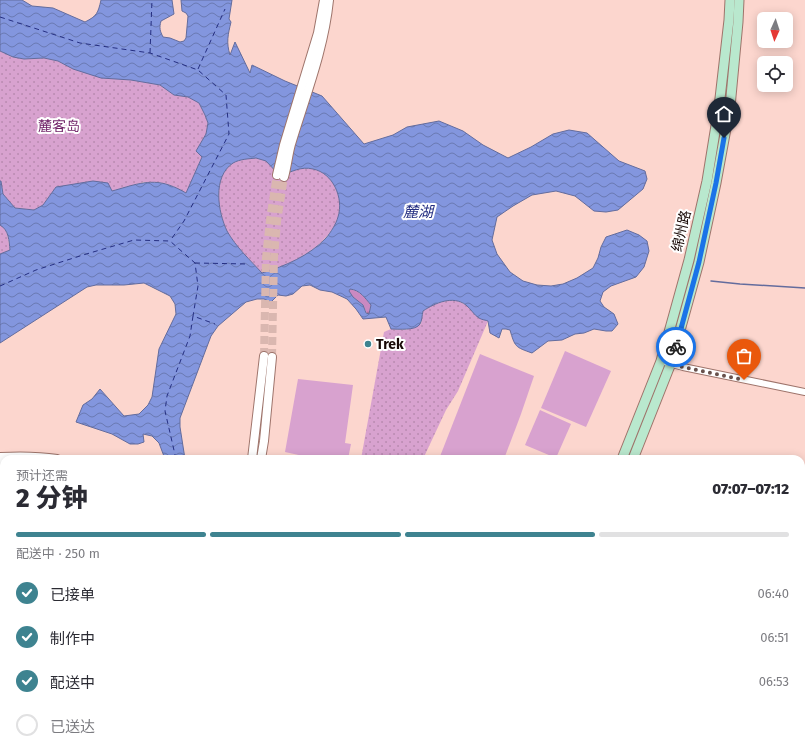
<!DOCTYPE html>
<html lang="zh">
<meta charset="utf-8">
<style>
body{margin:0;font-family:"Fira Sans","Noto Sans SC",sans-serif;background:#f2f2f3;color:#2b2b33;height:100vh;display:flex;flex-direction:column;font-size:15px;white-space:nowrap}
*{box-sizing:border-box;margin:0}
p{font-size:13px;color:#7c7c81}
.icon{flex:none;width:22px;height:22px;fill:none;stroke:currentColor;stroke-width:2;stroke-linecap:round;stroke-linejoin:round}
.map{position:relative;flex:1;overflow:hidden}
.sheet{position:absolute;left:0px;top:455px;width:805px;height:300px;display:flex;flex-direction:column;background:#fff;border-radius:12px 12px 0 0;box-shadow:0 2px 10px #0003}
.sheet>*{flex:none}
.needle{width:26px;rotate:183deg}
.fabs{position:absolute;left:757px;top:12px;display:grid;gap:8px}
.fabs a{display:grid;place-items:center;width:36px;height:36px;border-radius:6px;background:#fff;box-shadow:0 2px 10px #0003;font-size:20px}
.pin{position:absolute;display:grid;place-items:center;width:34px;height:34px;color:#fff;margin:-41px -17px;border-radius:50% 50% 50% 0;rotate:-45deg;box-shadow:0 0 4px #0007}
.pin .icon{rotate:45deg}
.courier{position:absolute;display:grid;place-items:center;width:40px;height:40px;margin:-20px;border:3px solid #1a73e8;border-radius:50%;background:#fff;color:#222;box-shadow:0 1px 5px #0007}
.overview em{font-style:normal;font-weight:800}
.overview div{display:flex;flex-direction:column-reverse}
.overview{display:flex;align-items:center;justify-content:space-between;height:68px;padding:0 16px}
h1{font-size:26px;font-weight:800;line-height:30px}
.bar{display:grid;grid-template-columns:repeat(4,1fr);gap:6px 4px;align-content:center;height:48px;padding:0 16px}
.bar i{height:5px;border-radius:3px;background:#e1e1e2}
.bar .active{background:#3e8390}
.bar p{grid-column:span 4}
ol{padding:0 16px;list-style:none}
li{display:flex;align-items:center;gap:12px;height:44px}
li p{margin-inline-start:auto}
li .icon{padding:4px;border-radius:50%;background:#3e8390;color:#fff;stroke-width:4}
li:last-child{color:#7c7c81}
li i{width:22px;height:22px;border:2px solid #e1e1e2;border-radius:50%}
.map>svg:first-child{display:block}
.green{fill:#d8a2cf}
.forest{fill:url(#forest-firs)}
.park{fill:url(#park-dots)}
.water{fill:url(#water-waves);stroke:#636c9d;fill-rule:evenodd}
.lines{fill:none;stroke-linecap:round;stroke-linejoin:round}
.stream{stroke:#636c9d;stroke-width:1.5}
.ferry{stroke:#252f82;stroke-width:1;stroke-dasharray:5 4;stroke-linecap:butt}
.tertiary-tunnel{stroke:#dab7b0;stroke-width:8;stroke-dasharray:8 4;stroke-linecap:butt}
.minor-casing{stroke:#9e746b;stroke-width:8}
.tertiary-casing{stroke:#9e746b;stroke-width:10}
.secondary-casing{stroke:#9e746b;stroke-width:11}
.minor{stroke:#fff;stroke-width:6}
.tertiary{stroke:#fff;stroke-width:8}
.secondary{stroke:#b9e8ce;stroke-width:9}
.done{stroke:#68514c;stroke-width:4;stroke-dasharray:0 7.2}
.route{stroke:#1a73e8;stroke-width:5}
.poi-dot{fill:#3e8390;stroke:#fff;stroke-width:1.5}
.labels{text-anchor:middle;stroke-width:4;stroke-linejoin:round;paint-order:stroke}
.park-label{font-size:14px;fill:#6f2167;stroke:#fff}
.street-label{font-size:14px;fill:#180906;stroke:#fff}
.poi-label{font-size:14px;font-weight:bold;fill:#180906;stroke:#fff;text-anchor:start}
.water-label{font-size:15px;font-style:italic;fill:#252f82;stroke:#fff}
</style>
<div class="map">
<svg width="805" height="755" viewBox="0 0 805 755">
<defs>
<pattern id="forest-firs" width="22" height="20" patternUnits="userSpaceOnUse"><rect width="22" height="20" fill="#cb89c1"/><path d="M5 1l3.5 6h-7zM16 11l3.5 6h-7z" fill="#a46e9b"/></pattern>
<pattern id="park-dots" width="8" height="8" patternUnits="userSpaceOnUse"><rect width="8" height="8" fill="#d8a2cf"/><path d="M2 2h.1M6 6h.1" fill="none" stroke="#b98ab0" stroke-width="1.8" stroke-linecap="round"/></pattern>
<pattern id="water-waves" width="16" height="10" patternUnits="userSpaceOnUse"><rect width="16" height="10" fill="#8396de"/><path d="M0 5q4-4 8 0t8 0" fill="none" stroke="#6a79b2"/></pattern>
</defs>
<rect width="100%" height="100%" fill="#fcd6ce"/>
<!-- green -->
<g class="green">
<path d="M565 351 611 371 586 427 541 408Z"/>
<path d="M480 354 534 376 521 414 504 459H439Z"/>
<path d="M298 379 353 385 345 443 351 444 348 459H317L285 452Z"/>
<path d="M540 410 571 424 556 458 525 445Z"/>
</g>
<!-- forest -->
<path class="forest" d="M350 289C360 291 365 298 371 305L369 314H367L363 305 353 297 349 291Z"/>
<!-- park -->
<g class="park">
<path d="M0 51 13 57 24 59 44 58 58 61 73 69 160 85 174 95 188 97 199 103 205 115 208 123 206 134 196 151 202 157 186 193 170 185 158 182H144L112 191 56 187 43 205 34 210 15 208 3 194 1 181H0Z"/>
<path d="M256 158 266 161 280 176C291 172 301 166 313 169 333 173 344 198 338 217 336 224 331 232 325 238 309 256 285 266 262 273 250 260 236 247 227 231 218 212 212 177 233 163 240 159 248 159 256 158Z"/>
<path d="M0 225C9 229 8 242 10 250L0 254Z"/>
<path d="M456 300 466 305 479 318 488 321 458 391 446 410 423 459H361L384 332 391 329 406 330 421 324 423 311C434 303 442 301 456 300Z"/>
</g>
<!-- water -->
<g class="water">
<path d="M0 0H22L32 6 53 8 85 22C97 16 98 13 101 0H172L174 14 161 21C159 28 160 31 163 37L170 38 180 42 184 41 186 38 188 16 186 13 182 11 181 0H232L229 19 231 22C228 35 226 42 230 55L235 42 250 73 252 65 285 81 322 96 364 144 393 135 407 127 439 121 463 131 483 145 508 158 531 147 553 134 569 130 587 133 619 161 645 171 647 179 643 189 618 210 606 212 594 211 575 196 556 191 532 195 513 206 497 217 492 240 497 254 510 272 523 281 537 285 551 286 563 284 577 278 593 268 598 258 601 247 606 237 627 230 639 235 647 241 649 251 644 267 636 277 611 286 603 292 600 301 604 307 614 314 618 324 612 331H606L594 329 584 333 575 334 562 340 548 341 532 353C515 347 515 347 510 330L506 329H502L499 338 490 333 488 321C486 320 482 320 479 318 474 315 471 309 466 305 453 295 435 303 423 311 422 315 422 321 420 324 416 331 398 329 391 329L386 317 363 319 356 309 347 299 332 292 320 290 310 285 302 286 293 294 286 296 278 295 271 302 264 299H257L246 302 218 326 211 336 180 418V427L185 459H165L159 443 152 436 143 434 144 442 138 444H130L112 434 76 422 83 405 92 399 100 389 124 416 139 414 148 405 152 397 159 349 176 314 175 304 170 296 144 283 124 285H96L87 287 0 343V254L10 250C9 241 9 230 0 225V181H1L3 194 15 208 34 210 43 205 56 187 93 181 108 183 112 191C131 186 149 178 169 185 175 187 181 190 186 193L202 157 196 151 206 134 208 123 205 115 199 103 188 97 174 95 160 85 131 80 101 78 73 69 58 61 44 58 24 59 13 57 0 51ZM256 158 266 161 280 176C291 172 301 166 313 169 333 173 344 198 338 217 336 224 331 232 326 238 309 256 285 266 262 273 250 260 236 247 227 231 218 212 212 177 233 163 240 159 248 159 256 158ZM350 289C360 290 365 298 371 305L369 314 366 313 363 305 353 297 349 291Z"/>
<path d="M0 570 4 581V620L0 618Z"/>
</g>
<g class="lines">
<!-- stream -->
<path class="stream" d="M711 281 740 284 805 288"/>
<!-- ferry -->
<g class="ferry">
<path d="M0 17 80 43 150 53 198 70 226 95 229 134 184 221 170 241"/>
<path d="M150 53 152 0"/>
<path d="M198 69 225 9"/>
<path d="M195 263 248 264"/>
<path d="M0 286 36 270 83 255 134 240 170 241 195 263 198 286 193 316"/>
<path d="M176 459 165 411 167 396 190 336 193 316 215 324"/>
<path d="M0 597 4 599"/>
</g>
<!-- tertiary-tunnel -->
<g class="tertiary-tunnel">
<path d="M264 356 266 258 270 220 277 175"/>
<path d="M272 357 274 258 277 221 284 177"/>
</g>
<defs>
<g id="minor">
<path d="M661 361 683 367 805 392"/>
<path d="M801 633 805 629"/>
<path d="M683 755 687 751"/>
</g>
<g id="tertiary">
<path d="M277 175 284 145 318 33 324 0"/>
<path d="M284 177C287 166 288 155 291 144 305 97 324 50 329 0"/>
<path d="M0 457C19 456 38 456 57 459"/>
<path d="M252 459 264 356"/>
<path d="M261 459 264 441 272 357"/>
<path d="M0 465H4"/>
<path d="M801 604 805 606"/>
<path d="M206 755 207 751"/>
<path d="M215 755 216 751"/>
</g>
<g id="secondary">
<path d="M622 459 661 361 689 260 707 181 719 107 729 20 730 0"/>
<path d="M633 459 671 363 699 262 716 183 730 107 738 22 739 0"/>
<path d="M448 755 451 751"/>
<path d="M457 755 461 751"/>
</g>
</defs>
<!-- minor casing -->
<use href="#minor" class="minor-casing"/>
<!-- tertiary casing -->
<use href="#tertiary" class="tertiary-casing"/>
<!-- secondary casing -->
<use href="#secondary" class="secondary-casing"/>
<!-- minor -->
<use href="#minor" class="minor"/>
<!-- tertiary -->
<use href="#tertiary" class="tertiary"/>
<!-- secondary -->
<use href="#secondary" class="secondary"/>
</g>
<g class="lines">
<!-- done -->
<path class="done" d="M676 347 671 364 683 367 744 380"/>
<!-- route -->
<path class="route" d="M676 347 699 262 716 183 724 138"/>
</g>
<!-- markers -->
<circle class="poi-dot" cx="368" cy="344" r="4"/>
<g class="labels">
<!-- park labels -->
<g class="park-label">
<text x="59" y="131">麓客岛</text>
</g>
<!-- street labels -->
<g class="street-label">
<text transform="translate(681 231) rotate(-77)" y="5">绵州路</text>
</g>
<!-- poi labels -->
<g class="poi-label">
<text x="376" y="349">Trek</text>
</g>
<!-- water labels -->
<g class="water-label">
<text x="418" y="217">麓湖</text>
</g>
</g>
</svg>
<div class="fabs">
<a><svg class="needle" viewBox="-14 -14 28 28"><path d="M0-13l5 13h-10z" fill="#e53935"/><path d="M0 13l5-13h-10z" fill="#7c7c81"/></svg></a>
<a><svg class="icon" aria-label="locate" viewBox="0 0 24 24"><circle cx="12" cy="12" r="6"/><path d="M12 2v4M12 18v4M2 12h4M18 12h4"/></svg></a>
</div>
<div class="pin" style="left:744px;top:380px;background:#ea580c"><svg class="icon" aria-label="bag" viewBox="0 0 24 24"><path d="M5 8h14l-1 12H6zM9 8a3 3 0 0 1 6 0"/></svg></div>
<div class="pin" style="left:724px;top:138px;background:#1f2937"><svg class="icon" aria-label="home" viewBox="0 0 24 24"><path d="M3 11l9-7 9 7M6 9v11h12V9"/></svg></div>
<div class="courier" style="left:676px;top:347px"><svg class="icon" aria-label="bike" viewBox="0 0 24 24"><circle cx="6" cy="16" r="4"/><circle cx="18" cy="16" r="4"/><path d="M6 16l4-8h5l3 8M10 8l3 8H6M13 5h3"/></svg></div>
<section class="sheet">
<div class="overview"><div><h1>2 分钟</h1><p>预计还需</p></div><em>07:07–07:12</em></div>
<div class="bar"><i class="active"></i><i class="active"></i><i class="active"></i><i></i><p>配送中 · 250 m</p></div>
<ol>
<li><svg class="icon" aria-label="check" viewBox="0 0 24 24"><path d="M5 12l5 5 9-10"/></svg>已接单<p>06:40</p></li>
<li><svg class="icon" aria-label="check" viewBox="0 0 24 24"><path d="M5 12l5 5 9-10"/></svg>制作中<p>06:51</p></li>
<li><svg class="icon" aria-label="check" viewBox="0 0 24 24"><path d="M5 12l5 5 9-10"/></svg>配送中<p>06:53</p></li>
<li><i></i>已送达</li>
</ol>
</section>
</div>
